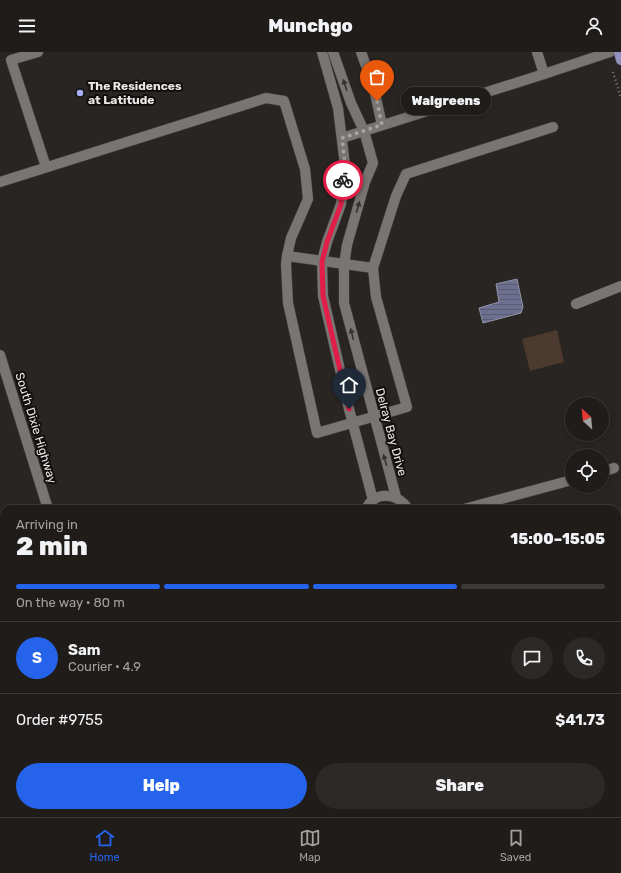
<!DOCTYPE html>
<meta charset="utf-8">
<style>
body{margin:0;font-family:Rubik,sans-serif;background:#2c2927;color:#f1f3f6;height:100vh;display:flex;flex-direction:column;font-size:15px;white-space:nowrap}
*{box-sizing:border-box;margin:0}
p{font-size:13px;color:#a1a1a2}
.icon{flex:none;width:22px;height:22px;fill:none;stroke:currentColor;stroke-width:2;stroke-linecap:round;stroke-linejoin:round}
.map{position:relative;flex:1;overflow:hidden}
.details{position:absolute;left:0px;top:453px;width:621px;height:312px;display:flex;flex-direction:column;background:#1f1c1a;border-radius:12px 12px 0 0;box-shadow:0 2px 6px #0003,0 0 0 1px #3c3a39}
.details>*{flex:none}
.needle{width:26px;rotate:334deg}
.buttons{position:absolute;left:565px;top:345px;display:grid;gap:8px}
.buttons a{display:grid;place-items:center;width:44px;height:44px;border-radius:50%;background:#1f1c1a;box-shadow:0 2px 6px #0003,0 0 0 1px #3c3a39;font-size:20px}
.pin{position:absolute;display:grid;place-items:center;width:34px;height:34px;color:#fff;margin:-41px -17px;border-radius:50% 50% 50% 0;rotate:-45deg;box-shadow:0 0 4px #0007}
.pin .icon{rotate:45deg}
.courier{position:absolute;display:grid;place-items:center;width:40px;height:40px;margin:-20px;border:3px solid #e11d48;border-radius:50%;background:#fff;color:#222;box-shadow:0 1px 5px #0007}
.bubble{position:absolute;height:28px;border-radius:14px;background:#1f1c1a;box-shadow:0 2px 6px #0003,0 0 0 1px #3c3a39;font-size:13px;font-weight:800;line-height:28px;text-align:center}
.summary em{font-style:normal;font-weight:800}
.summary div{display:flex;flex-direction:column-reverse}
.summary{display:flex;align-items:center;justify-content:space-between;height:68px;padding:0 16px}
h1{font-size:26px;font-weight:800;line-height:30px}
.bar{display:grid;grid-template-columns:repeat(4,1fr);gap:6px 4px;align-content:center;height:48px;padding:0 16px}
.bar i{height:5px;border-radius:3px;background:#3c3a39}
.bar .current{background:#2563eb}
.bar p{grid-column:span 4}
.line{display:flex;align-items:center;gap:10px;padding:0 16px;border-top:1px solid #3c3a39}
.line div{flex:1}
.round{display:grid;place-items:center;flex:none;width:42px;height:42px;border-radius:21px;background:#2c2927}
.primary-button{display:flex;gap:8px;margin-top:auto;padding:8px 16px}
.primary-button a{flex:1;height:46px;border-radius:24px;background:#2563eb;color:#fff;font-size:16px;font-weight:800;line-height:46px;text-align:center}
.primary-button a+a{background:#2c2927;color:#f1f3f6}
header{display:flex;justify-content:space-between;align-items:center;height:52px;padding:0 16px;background:#1f1c1a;font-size:18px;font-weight:800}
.tabs{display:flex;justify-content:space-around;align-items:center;height:56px;border-top:1px solid #3c3a39;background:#1f1c1a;font-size:11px;color:#a1a1a2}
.tabs a{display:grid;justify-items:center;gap:2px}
.tabs .current{color:#2563eb}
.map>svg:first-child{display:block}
.grass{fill:#4b3a2d}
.water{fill:url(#water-rules);stroke:#9293aa}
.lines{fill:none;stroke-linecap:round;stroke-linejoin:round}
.minor-tunnel{stroke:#464240;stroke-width:10;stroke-dasharray:10 5;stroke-linecap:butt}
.minor-casing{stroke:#464240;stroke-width:11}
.major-casing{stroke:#464240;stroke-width:11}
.path{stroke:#7f7b7a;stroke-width:2.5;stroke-dasharray:1 3;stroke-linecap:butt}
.minor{stroke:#797572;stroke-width:10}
.major{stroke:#9292c0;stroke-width:10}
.rail-casing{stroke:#cac6c5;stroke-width:4.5}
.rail{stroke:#100f0e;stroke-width:3;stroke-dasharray:9;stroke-linecap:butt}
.oneway{fill:#353331}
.done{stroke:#a6a3a2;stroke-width:4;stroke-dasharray:0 7.2}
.route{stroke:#e11d48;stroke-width:5}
.poi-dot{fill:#acaffb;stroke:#100f0e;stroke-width:1.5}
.labels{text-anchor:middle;stroke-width:4;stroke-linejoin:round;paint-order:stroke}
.poi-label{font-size:12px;font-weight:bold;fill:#eae7e6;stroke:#100f0e;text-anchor:start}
.street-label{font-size:12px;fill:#eae7e6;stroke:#100f0e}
</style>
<header><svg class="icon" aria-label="menu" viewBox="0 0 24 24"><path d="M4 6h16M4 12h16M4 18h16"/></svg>Munchgo<svg class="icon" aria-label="person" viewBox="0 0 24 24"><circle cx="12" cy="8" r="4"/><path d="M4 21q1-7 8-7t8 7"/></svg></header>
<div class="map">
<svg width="621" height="765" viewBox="0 0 621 765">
<defs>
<pattern id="water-rules" width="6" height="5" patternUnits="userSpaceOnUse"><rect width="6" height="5" fill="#6d6f90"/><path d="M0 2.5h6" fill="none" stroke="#5b5c6e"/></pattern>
</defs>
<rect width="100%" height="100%" fill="#292523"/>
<!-- grass -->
<path class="grass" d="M557 278 564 310 530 319 522 287Z"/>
<!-- water -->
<g class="water">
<path d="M517 227 523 255 521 261 483 271 479 256 499 250 496 232Z"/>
<path d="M621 565V706L617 708V566Z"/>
<path d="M0 727H4V761H442L429 765H0Z"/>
</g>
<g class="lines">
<!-- minor-tunnel -->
<path class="minor-tunnel" d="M366 14 374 37"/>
<defs>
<g id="minor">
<path d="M38 0 11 8 46 115"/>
<path d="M322 0 338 56 345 113 341 152 327 190 322 209 323 244 349 357 373 448"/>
<path d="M333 0 351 51 364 79 373 111 365 130 347 193 344 213V251L396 445"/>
<path d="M361 0 366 14"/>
<path d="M537 0 544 22 610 0"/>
<path d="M374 37 382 73"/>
<path d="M342 86 544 22"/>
<path d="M0 130 266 46 284 49 305 117 308 147 291 186 287 204 286 212 288 251 317 381 407 355 376 245 373 216 396 144 406 122 553 75"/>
<path d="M287 204 373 216"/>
<path d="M576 252 621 234"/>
<path d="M0 303 48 457"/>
<path d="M602 420 614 416"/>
<path d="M366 457C375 438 398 441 408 457"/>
<path d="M464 457 572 428"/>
<path d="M145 761 146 765"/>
<path d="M609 761 621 762"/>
<path d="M581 765 590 761"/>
</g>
<path id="major" d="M619 0 621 8"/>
</defs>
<!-- minor casing -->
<use href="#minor" class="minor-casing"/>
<!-- major casing -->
<use href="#major" class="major-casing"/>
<!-- path -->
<path class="path" d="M613 20 621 46"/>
<!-- minor -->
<use href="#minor" class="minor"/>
<!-- major -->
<use href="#major" class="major"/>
<defs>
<g id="rail">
<path d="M0 476 4 488"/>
<path d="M0 512 4 525"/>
<path d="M80 761 81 765"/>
<path d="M92 761 93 765"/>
</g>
</defs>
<!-- rail casing -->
<use href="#rail" class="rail-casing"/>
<!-- rail -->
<use href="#rail" class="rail"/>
</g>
<!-- one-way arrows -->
<defs><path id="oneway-solid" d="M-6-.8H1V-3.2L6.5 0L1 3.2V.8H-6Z"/></defs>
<g class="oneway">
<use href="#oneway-solid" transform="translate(345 33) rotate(-109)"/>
<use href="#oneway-solid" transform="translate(358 155) rotate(-74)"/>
<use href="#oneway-solid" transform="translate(352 282) rotate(-104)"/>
<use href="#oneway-solid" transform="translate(385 408) rotate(-106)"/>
</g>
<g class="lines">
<!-- done -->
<path class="done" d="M343 128 345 113 342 86 382 73 377 49"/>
<!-- route -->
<path class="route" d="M343 128 341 152 327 190 322 210 323 244 349 357"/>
</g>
<!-- markers -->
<circle class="poi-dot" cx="80" cy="41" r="4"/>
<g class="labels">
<!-- poi labels -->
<g class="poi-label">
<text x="88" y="38">The Residences<tspan x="88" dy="14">at Latitude</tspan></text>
</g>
<!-- street labels -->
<g class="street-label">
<text transform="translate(36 376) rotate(73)" y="4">South Dixie Highway</text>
<text transform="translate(391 380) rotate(75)" y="4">Delray Bay Drive</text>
</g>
</g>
</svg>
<div class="buttons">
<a><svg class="needle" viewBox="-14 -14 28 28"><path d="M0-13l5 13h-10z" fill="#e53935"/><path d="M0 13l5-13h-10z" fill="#a1a1a2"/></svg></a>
<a><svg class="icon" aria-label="locate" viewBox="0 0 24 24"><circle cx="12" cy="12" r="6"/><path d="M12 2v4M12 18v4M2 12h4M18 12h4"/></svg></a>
</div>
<div class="pin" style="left:377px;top:49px;background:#ea580c"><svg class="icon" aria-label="bag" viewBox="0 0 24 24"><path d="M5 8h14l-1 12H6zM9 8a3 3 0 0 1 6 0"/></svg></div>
<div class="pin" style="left:349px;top:357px;background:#1f2937"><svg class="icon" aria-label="home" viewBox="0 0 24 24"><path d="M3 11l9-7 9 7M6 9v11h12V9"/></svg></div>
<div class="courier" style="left:343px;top:128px"><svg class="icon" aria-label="bike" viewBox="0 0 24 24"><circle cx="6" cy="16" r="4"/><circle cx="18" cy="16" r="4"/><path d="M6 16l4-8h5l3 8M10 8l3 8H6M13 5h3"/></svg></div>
<div class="bubble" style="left:401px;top:35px;width:90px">Walgreens</div>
<section class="details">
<div class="summary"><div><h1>2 min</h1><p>Arriving in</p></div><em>15:00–15:05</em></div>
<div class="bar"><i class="current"></i><i class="current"></i><i class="current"></i><i></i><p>On the way · 80 m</p></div>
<div class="line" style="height:72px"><b class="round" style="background:#2563eb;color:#fff">S</b><div><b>Sam</b><p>Courier · 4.9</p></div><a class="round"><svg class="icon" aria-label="chat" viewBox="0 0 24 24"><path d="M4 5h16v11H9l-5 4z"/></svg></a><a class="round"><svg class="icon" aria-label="phone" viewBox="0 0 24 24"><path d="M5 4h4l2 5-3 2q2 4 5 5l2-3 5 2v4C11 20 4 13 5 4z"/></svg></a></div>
<div class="line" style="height:52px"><div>Order #9755</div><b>$41.73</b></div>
<div class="primary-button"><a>Help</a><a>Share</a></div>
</section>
</div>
<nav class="tabs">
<a class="current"><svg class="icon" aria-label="home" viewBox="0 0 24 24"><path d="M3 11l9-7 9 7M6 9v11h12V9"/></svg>Home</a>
<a><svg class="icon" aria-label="map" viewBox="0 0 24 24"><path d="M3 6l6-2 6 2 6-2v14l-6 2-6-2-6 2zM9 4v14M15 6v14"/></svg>Map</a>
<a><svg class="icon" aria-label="saved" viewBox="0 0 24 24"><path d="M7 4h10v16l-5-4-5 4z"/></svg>Saved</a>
</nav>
